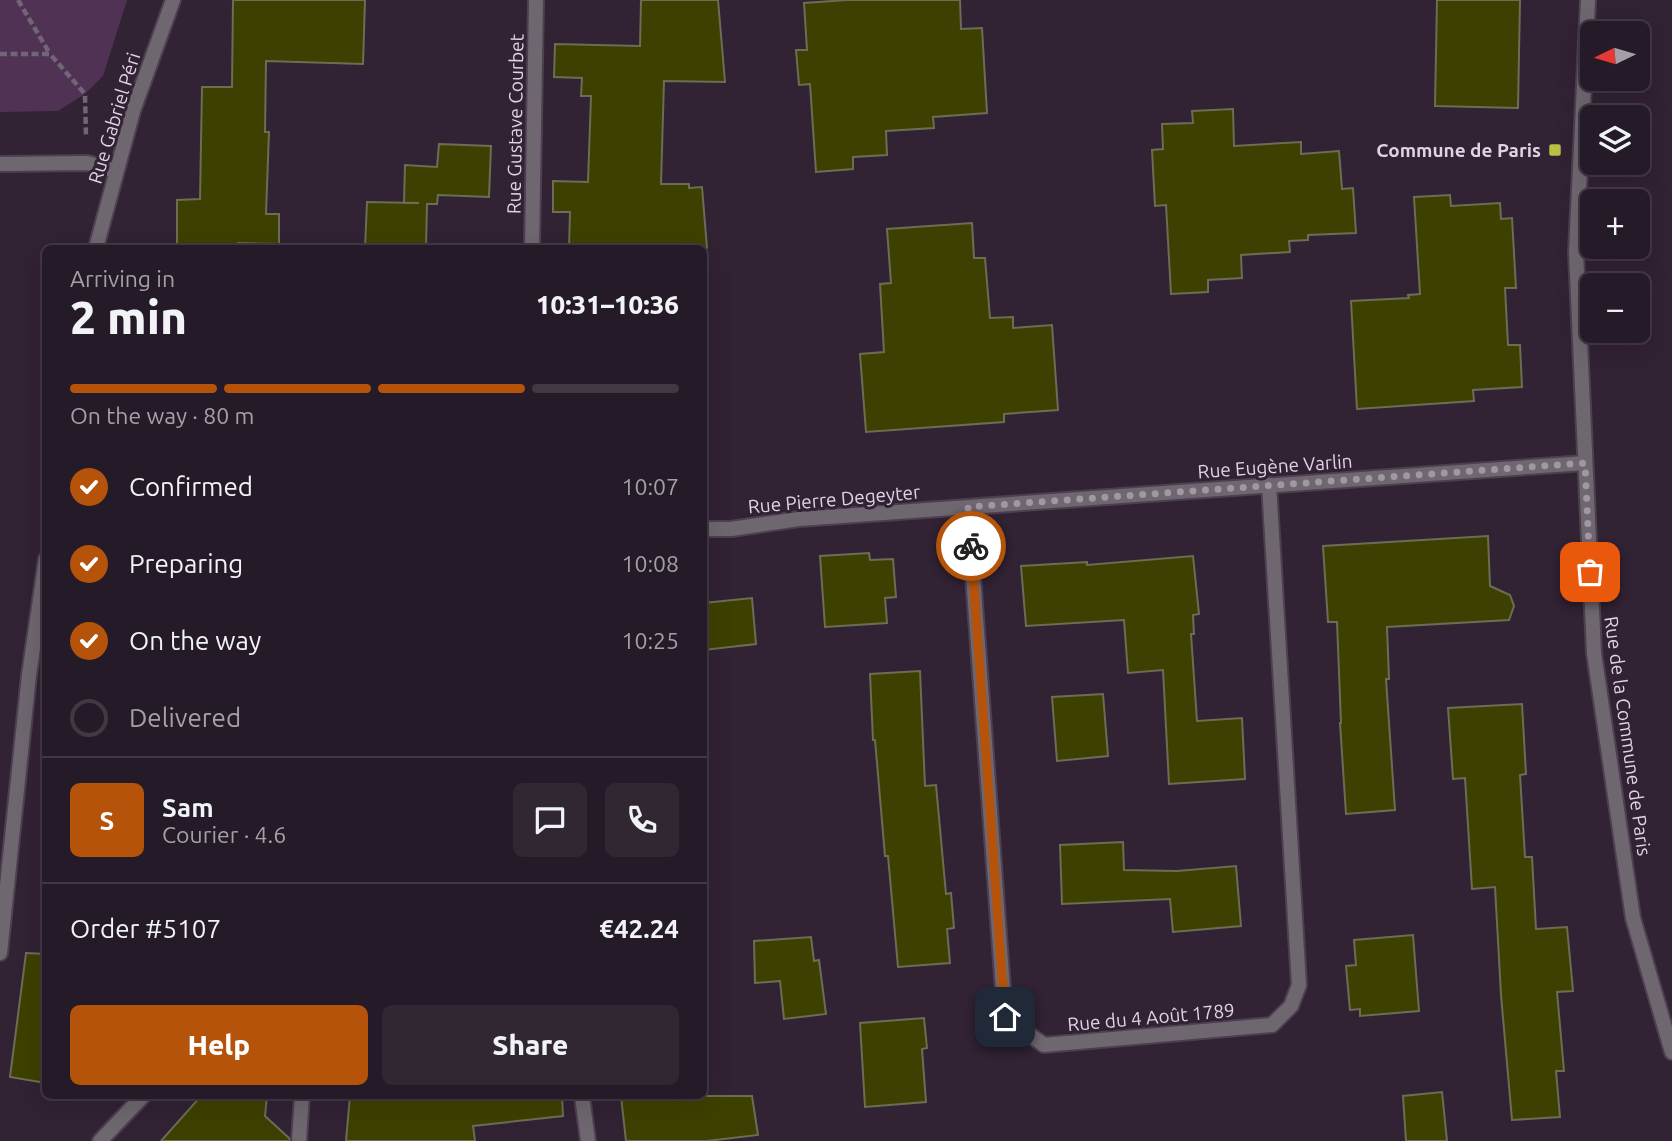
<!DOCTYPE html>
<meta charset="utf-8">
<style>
body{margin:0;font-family:Ubuntu,sans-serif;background:#312733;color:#f1f3f6;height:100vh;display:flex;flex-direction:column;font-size:26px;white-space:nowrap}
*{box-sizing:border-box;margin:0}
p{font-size:23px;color:#a3a1a7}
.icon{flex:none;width:38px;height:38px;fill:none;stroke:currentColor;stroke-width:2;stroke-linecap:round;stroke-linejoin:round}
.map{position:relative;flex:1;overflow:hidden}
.side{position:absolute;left:42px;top:245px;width:665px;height:854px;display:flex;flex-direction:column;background:#251a27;border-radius:10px;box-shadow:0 7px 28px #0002,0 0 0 2px #423844}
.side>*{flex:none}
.needle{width:46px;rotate:265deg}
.tools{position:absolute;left:1580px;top:21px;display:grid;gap:14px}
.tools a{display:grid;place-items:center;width:70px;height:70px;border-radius:10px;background:#251a27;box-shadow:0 7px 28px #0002,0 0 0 2px #423844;font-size:35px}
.pin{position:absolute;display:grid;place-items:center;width:60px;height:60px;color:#fff;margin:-30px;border-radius:14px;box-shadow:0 4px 10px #0006}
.courier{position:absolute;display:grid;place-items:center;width:70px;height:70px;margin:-35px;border:5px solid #b45309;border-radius:50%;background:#fff;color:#222;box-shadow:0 2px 9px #0007}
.summary em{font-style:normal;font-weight:800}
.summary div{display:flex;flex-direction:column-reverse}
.summary{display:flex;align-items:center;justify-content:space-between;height:119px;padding:0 28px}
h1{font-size:46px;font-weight:800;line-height:52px}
.bar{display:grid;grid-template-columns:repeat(4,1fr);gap:10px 7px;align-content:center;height:84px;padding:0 28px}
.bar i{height:9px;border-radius:5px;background:#423844}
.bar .active{background:#b45309}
.bar p{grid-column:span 4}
.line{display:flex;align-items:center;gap:18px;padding:0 28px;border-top:2px solid #423844}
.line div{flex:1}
.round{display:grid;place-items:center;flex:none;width:74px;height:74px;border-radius:10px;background:#312733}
ol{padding:0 28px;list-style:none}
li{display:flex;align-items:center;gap:21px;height:77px}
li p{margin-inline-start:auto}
li .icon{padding:7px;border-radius:50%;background:#b45309;color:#fff;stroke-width:4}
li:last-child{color:#a3a1a7}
li i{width:38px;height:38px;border:4px solid #423844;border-radius:50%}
.cta{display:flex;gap:14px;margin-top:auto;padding:14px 28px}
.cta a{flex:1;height:80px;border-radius:10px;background:#b45309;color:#fff;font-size:28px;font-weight:800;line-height:80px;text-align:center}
.cta a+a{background:#312733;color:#f1f3f6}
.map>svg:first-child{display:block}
.green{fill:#503354}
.building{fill:#3e4001;stroke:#6b6d54;stroke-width:2}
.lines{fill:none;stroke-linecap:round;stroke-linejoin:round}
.minor-casing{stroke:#4d3f50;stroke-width:18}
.path{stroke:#726575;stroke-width:4.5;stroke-dasharray:7 3.5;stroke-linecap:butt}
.minor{stroke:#6f6770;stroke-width:14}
.done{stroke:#a296a4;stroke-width:7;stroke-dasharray:0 12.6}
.route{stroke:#b45309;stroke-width:9}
.poi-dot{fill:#bac045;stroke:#312234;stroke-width:2.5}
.labels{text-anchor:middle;stroke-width:6;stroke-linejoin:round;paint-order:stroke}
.street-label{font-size:19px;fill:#dfd5e1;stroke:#312234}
.poi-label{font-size:19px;font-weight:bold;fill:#dfd5e1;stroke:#312234;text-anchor:end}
</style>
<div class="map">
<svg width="1672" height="1141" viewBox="0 0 1672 1141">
<rect width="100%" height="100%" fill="#312234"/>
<!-- green -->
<path class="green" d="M0 0H127L103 76 85 94 58 111 0 112Z"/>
<!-- building -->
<g class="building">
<path d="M233 0H365L363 64 266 61 265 132H269L266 214H279V244L238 243V248H177V200L200 199 202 87H232Z"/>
<path d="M641 0H718L725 82 664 81 661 184H689V188L702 187 707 248H569L570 212H553V181L588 182 591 96H581L582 78 554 77 555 44 640 46Z"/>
<path d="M847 0H960L961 29 982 28 987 113 933 117 934 128 886 131 887 155 853 157V169L816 172 810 84 799 85 796 50H807L804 3Z"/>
<path d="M1437 0H1520L1518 108 1435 106Z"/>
<path d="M1233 109 1234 146 1301 142V154L1339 151 1342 189 1353 188 1356 233 1308 235V240L1289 241 1290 252 1241 255 1242 278 1208 280V292L1171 294 1166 205 1155 206 1152 150 1163 149 1162 124 1193 123 1192 111Z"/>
<path d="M439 144 491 146 489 197 438 195 437 204H427L426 248H365L367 202 419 203H404L405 165 437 167Z"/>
<path d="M1450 195 1451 206 1500 203 1501 219 1512 218 1516 288H1505L1508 345H1520L1522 387 1473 390 1474 401 1357 409 1351 301 1409 298 1408 295 1420 294 1414 197Z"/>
<path d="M972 223 974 258H985L990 318 1013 317V328L1052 325 1058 410 1004 414V422L866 432 860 354 884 352 880 284 891 283 887 229Z"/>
<path d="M1488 536 1490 586 1510 595 1514 606 1509 620 1387 627 1389 679H1386L1395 810 1346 814 1340 723H1341L1337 622H1328L1323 546Z"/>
<path d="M869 553 870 560 893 559 896 597 885 598 887 623 825 627 820 556Z"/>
<path d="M1193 556 1199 614 1193 615 1194 634H1191L1197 721 1242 718 1245 779 1169 784 1163 670 1128 673 1124 620 1026 626 1021 566 1087 562V565Z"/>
<path d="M752 598 756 644 704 650V603Z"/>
<path d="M920 671 925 786 936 785 946 894 951 893 954 928 947 929 950 963 898 967 888 856H885L875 740H873L870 674Z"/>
<path d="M1103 694 1108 756 1057 761 1052 697Z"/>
<path d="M1522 704 1526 774 1520 775 1525 857H1532L1536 929 1567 927 1573 991 1557 992 1564 1071H1556L1560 1117 1512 1120 1501 995 1495 887 1472 889 1465 778 1453 779 1448 708Z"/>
<path d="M1123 842 1124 870 1177 871 1236 866 1241 926 1173 932 1170 899 1062 904 1060 845Z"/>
<path d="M1413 935 1419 1011 1360 1016V1009L1350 1010 1346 966 1356 965 1354 940Z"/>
<path d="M811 937 814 961 819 960 826 1014 784 1019 780 981 755 983 754 941Z"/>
<path d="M26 953 46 954V1083L10 1077Z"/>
<path d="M924 1018 927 1048 922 1049 926 1102 865 1107 860 1023Z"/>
<path d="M1442 1092 1447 1141H1406L1403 1096Z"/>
<path d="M201 1096H267L265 1116 290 1139 289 1141H161Z"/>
<path d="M350 1096H562L563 1116 473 1126 475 1141H346Z"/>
<path d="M621 1096H752L758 1135 707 1141H626Z"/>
</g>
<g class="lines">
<defs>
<g id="minor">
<path d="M1588 0 1576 252 1594 653 1633 918 1672 1052"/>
<path d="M0 164 87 163 116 171"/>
<path d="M96 248 133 111 173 0"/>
<path d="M532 248 536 0"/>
<path d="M968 507 1005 1017 1044 1045 1272 1025 1291 1006 1299 985 1269 485"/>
<path d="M704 529H731L799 519 1585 463"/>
<path d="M0 953 29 675 46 559"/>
<path d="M582 1096 588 1141"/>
<path d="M100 1141 143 1096"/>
<path d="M299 1141 302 1096"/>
</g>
</defs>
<!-- minor casing -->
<use href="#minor" class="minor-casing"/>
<!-- path -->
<g class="path">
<path d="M18 0 50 54"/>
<path d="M0 54H50L85 94 86 137"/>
</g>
<!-- minor -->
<use href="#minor" class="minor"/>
</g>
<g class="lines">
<!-- done -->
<path class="done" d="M971 546 968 507 1585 463 1590 572"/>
<!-- route -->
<path class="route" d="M971 546 1005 1017"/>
</g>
<!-- markers -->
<rect class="poi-dot" x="1548" y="143" width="14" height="14" rx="3.5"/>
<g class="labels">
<!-- street labels -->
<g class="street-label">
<text transform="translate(114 118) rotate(-73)" y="7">Rue Gabriel Péri</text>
<text transform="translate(515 124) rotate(-89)" y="7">Rue Gustave Courbet</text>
<text transform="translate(1275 466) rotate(-4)" y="7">Rue Eugène Varlin</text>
<text transform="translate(834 499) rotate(-5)" y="7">Rue Pierre Degeyter</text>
<text transform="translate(1628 736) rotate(82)" y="7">Rue de la Commune de Paris</text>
<text transform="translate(1151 1017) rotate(-5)" y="7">Rue du 4 Août 1789</text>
</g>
<!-- poi labels -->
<g class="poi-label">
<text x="1541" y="157">Commune de Paris</text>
</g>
</g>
</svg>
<div class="tools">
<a><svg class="needle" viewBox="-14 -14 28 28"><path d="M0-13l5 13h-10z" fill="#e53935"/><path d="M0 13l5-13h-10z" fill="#a3a1a7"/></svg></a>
<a><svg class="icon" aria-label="layers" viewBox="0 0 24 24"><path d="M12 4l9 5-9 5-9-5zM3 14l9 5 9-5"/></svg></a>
<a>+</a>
<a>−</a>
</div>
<div class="pin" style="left:1590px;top:572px;background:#ea580c"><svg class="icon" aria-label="bag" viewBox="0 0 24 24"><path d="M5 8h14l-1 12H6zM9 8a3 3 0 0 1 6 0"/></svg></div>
<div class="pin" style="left:1005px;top:1017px;background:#1f2937"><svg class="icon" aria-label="home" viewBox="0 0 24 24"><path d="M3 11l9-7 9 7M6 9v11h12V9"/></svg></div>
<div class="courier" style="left:971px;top:546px"><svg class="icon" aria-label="bike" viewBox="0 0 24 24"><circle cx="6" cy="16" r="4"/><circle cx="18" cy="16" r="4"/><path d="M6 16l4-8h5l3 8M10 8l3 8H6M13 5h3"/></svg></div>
<section class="side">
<div class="summary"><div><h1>2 min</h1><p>Arriving in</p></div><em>10:31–10:36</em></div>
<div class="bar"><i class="active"></i><i class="active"></i><i class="active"></i><i></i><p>On the way · 80 m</p></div>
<ol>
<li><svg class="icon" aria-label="check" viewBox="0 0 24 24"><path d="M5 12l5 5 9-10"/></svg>Confirmed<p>10:07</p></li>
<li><svg class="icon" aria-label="check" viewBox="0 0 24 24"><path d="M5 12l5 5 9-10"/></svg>Preparing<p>10:08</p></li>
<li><svg class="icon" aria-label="check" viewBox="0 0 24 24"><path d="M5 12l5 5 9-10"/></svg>On the way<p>10:25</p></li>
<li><i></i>Delivered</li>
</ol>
<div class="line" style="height:126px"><b class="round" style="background:#b45309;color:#fff">S</b><div><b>Sam</b><p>Courier · 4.6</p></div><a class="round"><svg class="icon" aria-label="chat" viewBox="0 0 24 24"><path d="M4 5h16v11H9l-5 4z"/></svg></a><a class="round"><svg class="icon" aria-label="phone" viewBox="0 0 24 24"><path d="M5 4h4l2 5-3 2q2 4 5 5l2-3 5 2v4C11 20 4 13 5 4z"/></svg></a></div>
<div class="line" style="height:91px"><div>Order #5107</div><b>€42.24</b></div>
<div class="cta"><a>Help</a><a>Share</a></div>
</section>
</div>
